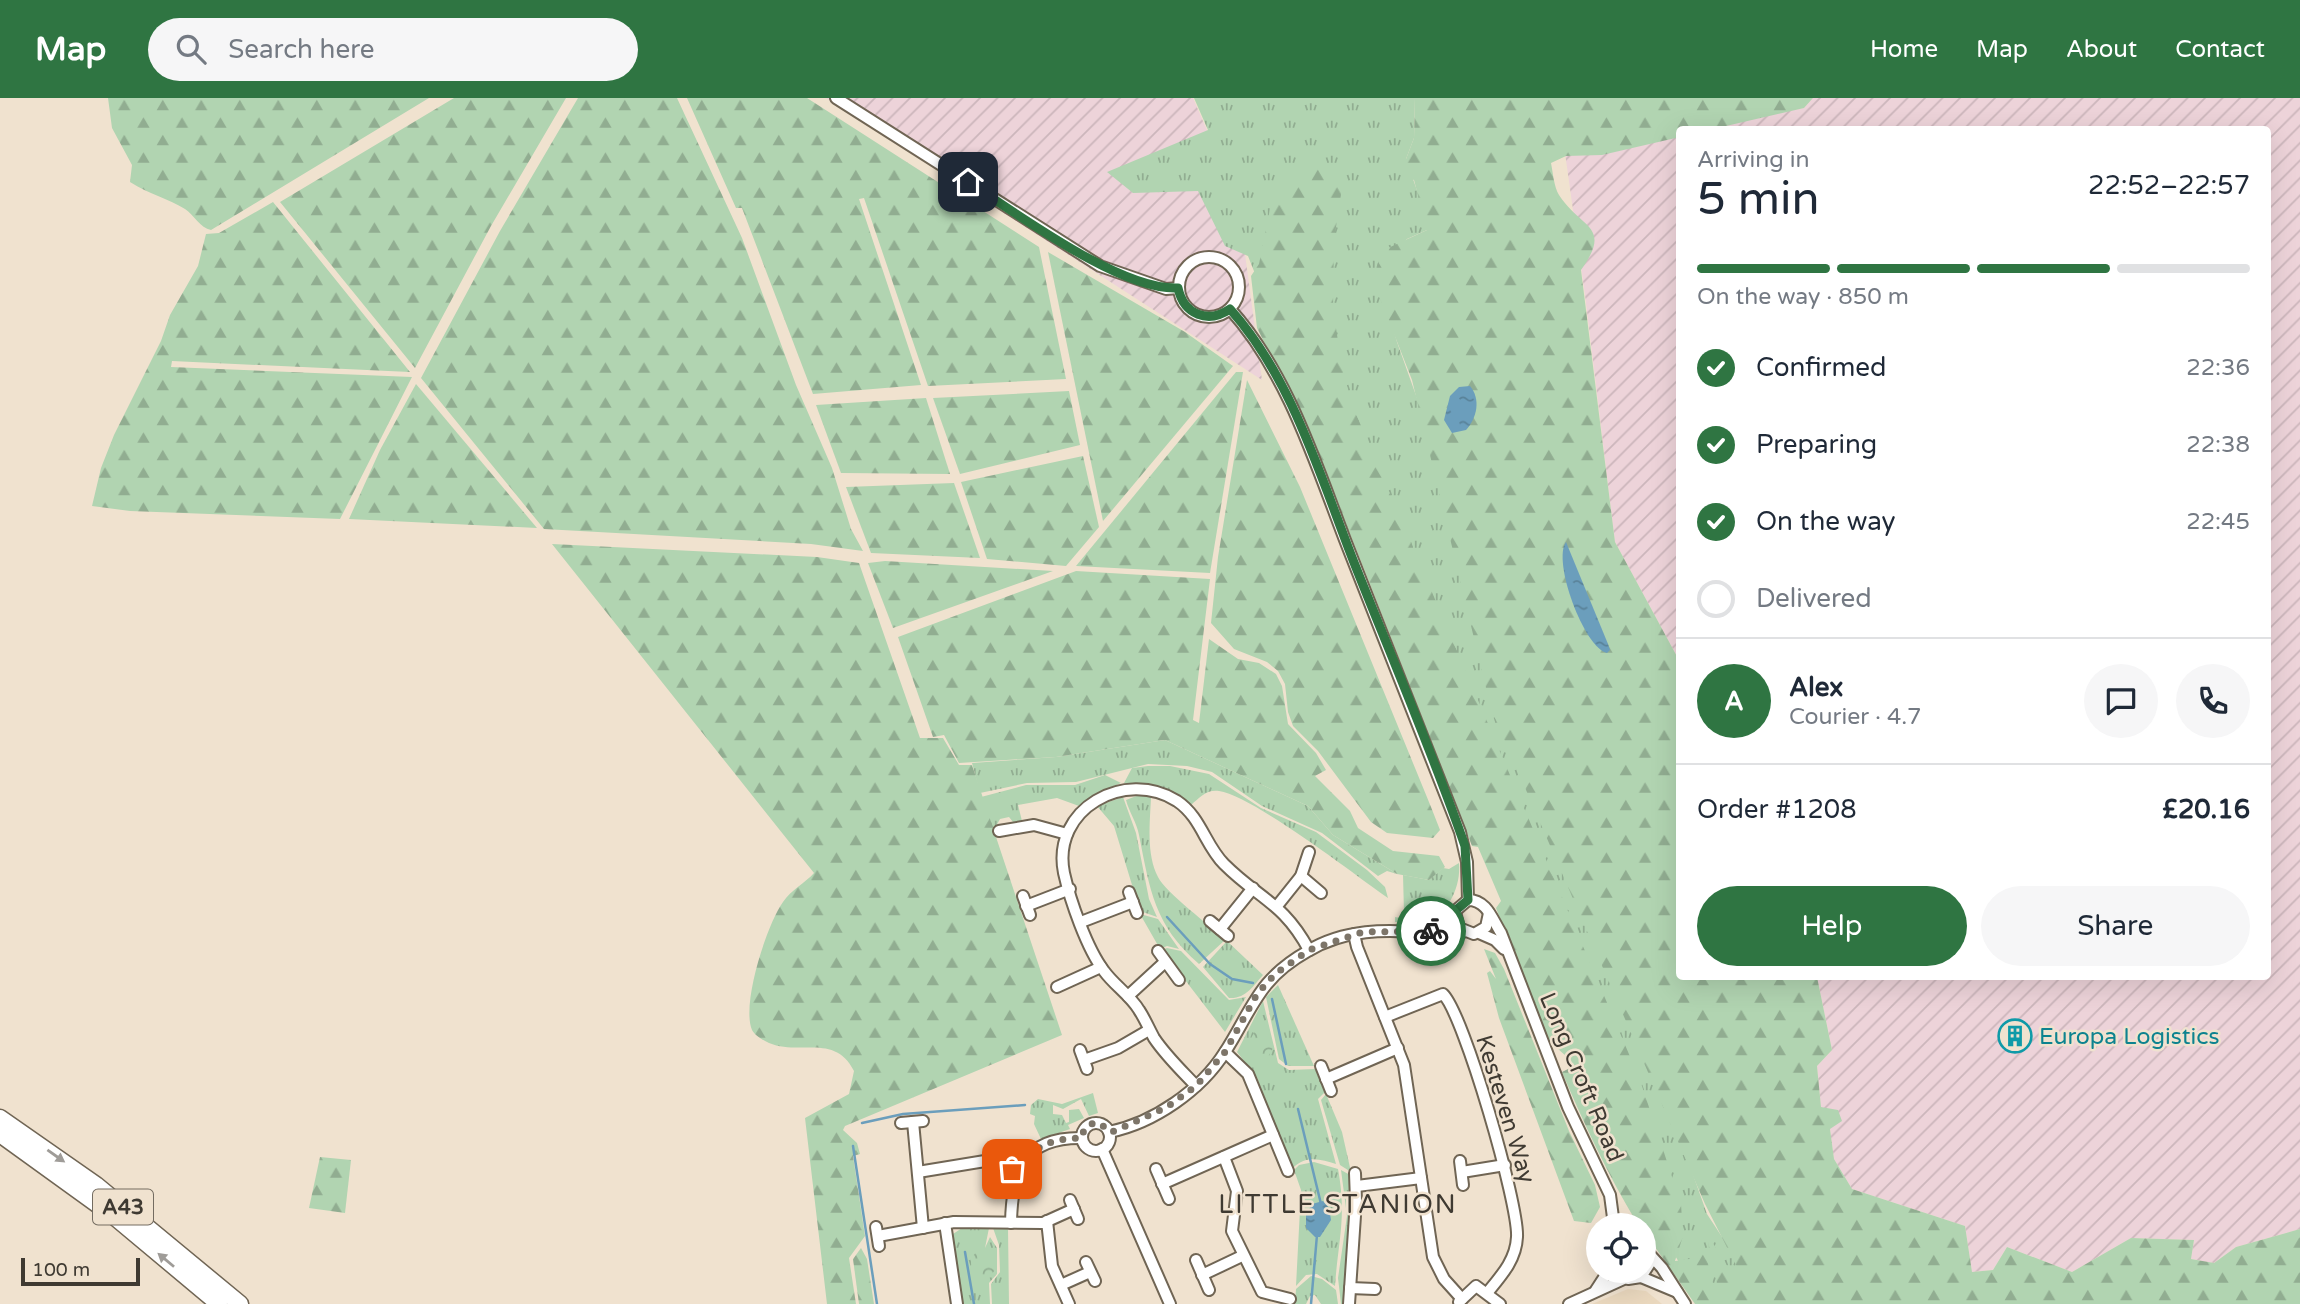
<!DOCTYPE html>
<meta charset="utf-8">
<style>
body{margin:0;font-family:"Varela Round",sans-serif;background:#f6f6f7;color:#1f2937;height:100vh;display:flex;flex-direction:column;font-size:26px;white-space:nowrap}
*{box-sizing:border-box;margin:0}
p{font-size:23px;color:#747a83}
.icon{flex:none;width:38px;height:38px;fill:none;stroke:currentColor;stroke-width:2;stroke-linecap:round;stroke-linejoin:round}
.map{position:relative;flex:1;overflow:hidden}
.sheet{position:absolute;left:1676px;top:28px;width:595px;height:854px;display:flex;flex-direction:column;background:#fff;border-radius:7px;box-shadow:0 7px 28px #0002}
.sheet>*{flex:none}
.fabs{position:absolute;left:1586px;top:1115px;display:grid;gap:14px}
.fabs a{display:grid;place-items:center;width:70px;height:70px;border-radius:50%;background:#fff;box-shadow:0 7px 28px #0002;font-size:35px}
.scale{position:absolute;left:21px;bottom:18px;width:119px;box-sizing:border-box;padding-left:7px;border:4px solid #3f3a32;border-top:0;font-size:19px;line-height:24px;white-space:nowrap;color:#3f3a32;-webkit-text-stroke:5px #f0e2cf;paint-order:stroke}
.pin{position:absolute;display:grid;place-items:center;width:60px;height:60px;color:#fff;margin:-30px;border-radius:14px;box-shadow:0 4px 10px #0006}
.courier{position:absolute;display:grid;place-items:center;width:70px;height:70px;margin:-35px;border:5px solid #2f7542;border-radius:50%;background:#fff;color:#222;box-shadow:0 2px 9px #0007}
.headline em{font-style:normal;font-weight:600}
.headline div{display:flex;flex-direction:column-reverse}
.headline{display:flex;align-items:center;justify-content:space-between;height:119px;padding:0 21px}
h1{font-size:46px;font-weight:600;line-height:52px}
.bar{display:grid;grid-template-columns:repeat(4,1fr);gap:10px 7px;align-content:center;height:84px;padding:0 21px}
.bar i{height:9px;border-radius:5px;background:#e0e1e3}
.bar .active{background:#2f7542}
.bar p{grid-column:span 4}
.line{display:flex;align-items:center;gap:18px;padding:0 21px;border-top:2px solid #e0e1e3}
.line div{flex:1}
.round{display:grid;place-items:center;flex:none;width:74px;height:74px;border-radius:37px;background:#f6f6f7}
ol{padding:0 21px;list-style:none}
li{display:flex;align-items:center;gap:21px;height:77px}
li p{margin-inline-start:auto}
li .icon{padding:7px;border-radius:50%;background:#2f7542;color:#fff;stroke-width:4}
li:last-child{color:#747a83}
li i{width:38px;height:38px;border:4px solid #e0e1e3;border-radius:50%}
.action{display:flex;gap:14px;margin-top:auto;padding:14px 21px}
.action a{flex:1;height:80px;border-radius:42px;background:#2f7542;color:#fff;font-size:28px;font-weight:600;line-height:80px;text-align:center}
.action a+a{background:#f6f6f7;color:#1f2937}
header{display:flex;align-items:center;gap:42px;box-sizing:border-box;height:98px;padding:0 35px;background:#2f7542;color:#fff}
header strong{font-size:33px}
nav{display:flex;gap:38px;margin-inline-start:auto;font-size:24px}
.search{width:490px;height:63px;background:#f6f6f7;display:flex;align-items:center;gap:18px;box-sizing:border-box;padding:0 24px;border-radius:38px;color:#747a83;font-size:26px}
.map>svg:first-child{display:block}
.built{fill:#ead8be}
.industrial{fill:url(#industrial-furrows)}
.grass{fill:url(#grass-tufts)}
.forest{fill:url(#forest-firs)}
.park{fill:url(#park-crowns)}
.water{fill:url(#water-ripples)}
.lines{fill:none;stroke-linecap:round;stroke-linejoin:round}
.stream{stroke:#6b9ebc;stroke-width:2.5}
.minor-casing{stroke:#706554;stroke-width:14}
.highway-casing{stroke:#706554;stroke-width:19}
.minor{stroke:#fff;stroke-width:10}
.highway{stroke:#fff;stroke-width:16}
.oneway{fill:#9f9c98}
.done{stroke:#7d7569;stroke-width:7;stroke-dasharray:0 12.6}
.route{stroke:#2f7542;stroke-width:9}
.labels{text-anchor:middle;stroke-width:5;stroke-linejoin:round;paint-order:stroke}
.shield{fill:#f0e2cf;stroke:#746c61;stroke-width:2}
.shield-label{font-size:21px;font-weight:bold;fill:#3f3a32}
.culture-label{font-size:23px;fill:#0d838f;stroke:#f0e2cf;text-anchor:start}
.street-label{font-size:23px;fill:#3f3a32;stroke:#f0e2cf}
.quarter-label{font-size:26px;letter-spacing:2px;fill:#3f3a32;stroke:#f0e2cf}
</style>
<header>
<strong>Map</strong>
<div class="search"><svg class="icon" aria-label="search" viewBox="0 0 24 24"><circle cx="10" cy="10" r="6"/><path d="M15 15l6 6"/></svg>Search here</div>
<nav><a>Home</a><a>Map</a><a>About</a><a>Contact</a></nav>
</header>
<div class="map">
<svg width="2300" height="1206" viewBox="0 0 2300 1206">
<defs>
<pattern id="industrial-furrows" width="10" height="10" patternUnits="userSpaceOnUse" patternTransform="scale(1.75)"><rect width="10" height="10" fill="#edd3d9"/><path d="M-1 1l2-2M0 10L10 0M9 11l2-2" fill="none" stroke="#ccb6bb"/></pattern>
<pattern id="grass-tufts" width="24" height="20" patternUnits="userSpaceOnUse" patternTransform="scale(1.75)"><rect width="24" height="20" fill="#b1d4b1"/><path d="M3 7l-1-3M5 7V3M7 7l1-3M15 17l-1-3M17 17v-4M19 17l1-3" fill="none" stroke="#91ad91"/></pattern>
<pattern id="forest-firs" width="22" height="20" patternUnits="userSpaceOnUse" patternTransform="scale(1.75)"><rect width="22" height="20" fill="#b1d4b1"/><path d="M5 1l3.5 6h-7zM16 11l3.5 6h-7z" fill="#91ad91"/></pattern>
<pattern id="park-crowns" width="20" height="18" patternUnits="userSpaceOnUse" patternTransform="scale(1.75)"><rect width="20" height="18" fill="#b1d4b1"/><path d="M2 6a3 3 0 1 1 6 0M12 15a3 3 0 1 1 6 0" fill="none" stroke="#91ad91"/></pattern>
<pattern id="water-ripples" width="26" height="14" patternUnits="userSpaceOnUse" patternTransform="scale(1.75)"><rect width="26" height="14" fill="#6b9ebc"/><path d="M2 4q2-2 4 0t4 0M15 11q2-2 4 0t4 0" fill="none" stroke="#598299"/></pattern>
</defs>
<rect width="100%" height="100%" fill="#f0e2cf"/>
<!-- built -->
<path class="built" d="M1628 1191 1646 1193 1662 1206H1592Z"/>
<!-- industrial -->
<g class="industrial">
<path d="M826 0H1193L1238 104 1262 282Z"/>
<path d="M1813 0H2300V1131L2236 1149 2214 1165 2191 1161 2194 1142 2131 1140 2072 1174 2007 1149 1993 1172 1972 1174 1965 1128 1852 1091 1834 1061 1830 1031 1821 1010 1817 968 1832 952 1817 879 2268 878V32H1681L1804 10Z"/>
<path d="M1680 32V564L1615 444 1585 197 1565 55Z"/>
</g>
<!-- grass -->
<g class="grass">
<path d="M1194 0H1415L1414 40 1406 61 1427 121V132L1407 141 1378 168 1377 174 1397 244 1707 1116 1766 1206H1707L1695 1192 1666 1142 1502 797 1256 213 1263 196 1248 158 1225 148 1198 93 1133 95 1107 74 1208 32Z"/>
<path d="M1165 642 1308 708 1333 737 1397 776 1387 773 1378 778 1322 735 1262 708 1212 674 1187 668 1148 666 1076 684 1027 685 980 695 972 665 1056 659Z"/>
<path d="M1148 668H1170L1209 676 1261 710 1316 734 1367 772 1385 789 1388 800C1354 776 1253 698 1219 693 1207 691 1199 700 1191 707L1162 690 1124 685 1132 670Z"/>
<path d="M1105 677 1121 685 1095 696 1079 708 1057 700 1018 707 1022 723 1013 724 1009 719 1000 721 995 730 998 738 994 739 981 699 1026 687H1075Z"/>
<path d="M1139 697 1151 699C1150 724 1146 756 1158 779 1166 795 1210 827 1225 842L1199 866C1154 827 1150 792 1139 737 1137 725 1129 714 1126 702Z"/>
<path d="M1123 699 1136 735 1149 801 1157 819 1140 813 1114 728 1097 708Z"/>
<path d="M1459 765C1461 789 1449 813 1428 824L1423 814 1429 810 1423 800 1408 809 1414 820 1421 816 1425 825 1395 824V819L1400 820 1404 815 1403 777 1429 782 1443 770 1449 771Z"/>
<path d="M1140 816 1158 821 1179 851 1167 848 1160 851Z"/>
<path d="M1227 843 1263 877C1253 888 1246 901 1229 900L1203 869Z"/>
<path d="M1167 850 1181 853 1229 902 1246 899 1225 934 1162 852Z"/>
<path d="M1278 887 1314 968H1288L1279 961 1266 899Z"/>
<path d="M1263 903 1278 965 1289 972 1316 971 1326 993 1318 1001 1336 1066C1321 1061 1305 1057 1293 1070L1257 980 1237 954Z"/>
<path d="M1093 995 1098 1015 1089 1018 1081 1001 1063 1011 1053 1007V1016L1062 1017 1066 1025 1069 1024V1012L1079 1011 1084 1020 1068 1027 1070 1031 1041 1041 1034 1026 1035 1018 1030 1016 1031 1007 1038 1001 1062 1006Z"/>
<path d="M1326 996 1342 1034 1351 1074 1340 1067 1321 1002Z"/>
<path d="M1314 1064 1338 1071C1347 1119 1338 1143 1335 1188L1317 1176 1306 1177 1296 1188 1301 1092 1294 1072 1299 1067Z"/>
<path d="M1341 1072 1350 1077 1345 1206H1341L1338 1180 1347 1118Z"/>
<path d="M962 1130H989L985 1150 990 1139 997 1150V1176L989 1185 990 1206H963L953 1136Z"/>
<path d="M993 1130H1008L1009 1206H992L991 1186 1000 1174 999 1147Z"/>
<path d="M1311 1178 1322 1181 1336 1192 1338 1206H1321L1315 1197 1310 1198 1306 1206H1295L1296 1191Z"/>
</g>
<!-- forest -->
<g class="forest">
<path d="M108 0H429L211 132C200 130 194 117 185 111 169 101 149 96 130 84L132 67 112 30Z"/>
<path d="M454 0H566L491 128 415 270 280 104Z"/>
<path d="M578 0H677L742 140 796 287 832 370 851 431 863 453 811 446 544 431 421 280 500 133Z"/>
<path d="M687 0H807L1039 149 1066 281 928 288 864 100 859 101 921 287 813 296 742 110H736Z"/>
<path d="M1415 0H1813L1804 10 1713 31 1680 32V39L1602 57 1566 58 1551 65C1553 75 1554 89 1559 97 1581 131 1613 127 1581 172L1615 444 1680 564V878L1817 879 1832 952 1817 968 1821 1009 1838 1012 1842 1023 1830 1031 1834 1061 1852 1091 1965 1128 1972 1174 1993 1172 2007 1149 2072 1174 2131 1140 2194 1142 2191 1161 2214 1165 2236 1149 2300 1131V1206H1762L1740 1175 1705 1106 1491 611 1412 282 1380 200 1376 174 1379 160 1386 151 1427 132 1414 82 1405 79 1406 61 1414 40Z"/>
<path d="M1321 55 1342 90 1334 142 1333 210 1342 270 1353 309 1640 982 1681 1106 1683 1138 1675 1163 1696 1160V1137L1700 1133 1718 1206H1695L1643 1132V1127L1637 1125C1608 1077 1584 1026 1562 974L1572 969 1567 959 1548 942 1496 810 1501 803 1478 749 1472 748 1313 340 1257 230 1251 178 1259 166 1270 111 1289 83Z"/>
<path d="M273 104 410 274 172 263 171 269 412 279 340 421 130 413 92 408 101 370 114 337 161 243 170 217 198 168 206 136 219 135Z"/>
<path d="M1048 154 1185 234 1233 268 1103 423Z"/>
<path d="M1236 274H1243L1210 475 1076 468Z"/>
<path d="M1247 282 1300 389 1431 709 1440 732 1433 740 1387 735 1371 724 1318 653 1293 628 1288 614 1285 586 1278 573 1267 564 1234 551 1211 525 1218 459Z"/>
<path d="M416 286 537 430 349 421 380 352Z"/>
<path d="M1069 293 1080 347 960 376 933 300Z"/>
<path d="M926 300 950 376 841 375 816 307Z"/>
<path d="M1083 358 1099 429 1066 468 987 461 961 384Z"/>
<path d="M954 385 980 460 871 455 846 389Z"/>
<path d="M552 446 817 459 859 465 920 640H943L959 667H972L1062 937 845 1028 843 1032 857 1045 860 1056 853 1058 865 1138 849 1160 856 1206H827L805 1020 849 996 854 973C835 935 800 958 769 945 763 942 755 938 752 932 741 906 767 826 783 804 791 792 805 785 814 775Z"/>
<path d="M885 463 1053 473 893 530 868 465Z"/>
<path d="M1076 473 1210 481 1193 622 1199 625 1209 541 1238 561 1259 565 1276 576 1282 588 1288 626 1316 655 1326 672 1315 678 1350 713 1358 730 1393 753 1439 758 1445 769 1429 782 1397 776 1333 737 1308 708 1165 642 1056 659 959 665 944 637 933 639 898 539Z"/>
<path d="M1484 851 1495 855 1504 871 1569 1033 1595 1087 1600 1109 1591 1125 1574 1123 1499 920 1487 875 1490 873 1496 881Z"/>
<path d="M320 1059 351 1062 345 1115 309 1110Z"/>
<path d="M1706 1134 1751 1206 1721 1205Z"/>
<path d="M861 1150 867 1161 874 1206H859L853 1161Z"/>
</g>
<!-- park -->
<g class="park">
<path d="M1258 927 1264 929 1273 950 1264 966 1250 956 1247 948Z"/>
<circle cx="984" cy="1165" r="13"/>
</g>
<!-- water -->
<g class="water">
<path d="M1470 288C1481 301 1477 320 1466 332L1452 335 1444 322 1450 298 1459 289Z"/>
<path d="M1566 444 1608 546 1610 552 1607 555C1584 550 1552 463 1566 444Z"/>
<path d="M1323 1103 1329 1110 1331 1122 1320 1139H1315L1306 1130V1116L1312 1106Z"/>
</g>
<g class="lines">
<!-- stream -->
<g class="stream">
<path d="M1167 819 1210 866 1232 881 1253 885"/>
<path d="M1272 901 1286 966"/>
<path d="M1298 1011 1321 1106"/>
<path d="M862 1025 903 1016 1025 1007"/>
<path d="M853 1048 877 1206"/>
<path d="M965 1154 974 1206"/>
<path d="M1311 1206 1317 1137"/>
</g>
<defs>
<g id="minor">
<path d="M836 0 1100 168 1166 191 1179 190"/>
<circle cx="1209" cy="189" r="30"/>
<path d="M1230 211C1287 274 1315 364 1345 442 1384 540 1422 637 1460 734L1467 764 1468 802"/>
<path d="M999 733 1034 727 1067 736"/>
<path d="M1301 778 1321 795"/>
<path d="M1129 794 1137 815"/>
<path d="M1023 798 1030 817"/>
<path d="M1026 808 1070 791"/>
<path d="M1277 808 1301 778 1309 754"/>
<path d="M1455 814 1459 830 1474 836 1486 829 1489 815"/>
<path d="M1210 823 1228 838"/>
<path d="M1081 824 1133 804"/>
<path d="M1220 831 1253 790"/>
<path d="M1429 835 1468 802C1487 802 1492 821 1501 835L1568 1009 1610 1097 1614 1127"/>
<path d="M1479 835 1495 842 1504 851"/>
<path d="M1354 836 1357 849 1404 967 1433 1159 1444 1181 1462 1201"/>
<path d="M1158 853 1179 882"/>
<path d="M1057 889 1101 869"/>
<path d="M1128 898 1165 864"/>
<path d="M1385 919 1443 896C1464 916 1519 1107 1517 1139 1516 1162 1501 1178 1487 1195"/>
<path d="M1080 952 1087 971"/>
<path d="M1225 954 1248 976 1288 1073"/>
<path d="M1084 962 1118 950 1149 932"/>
<path d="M1321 968 1331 993"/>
<path d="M1326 981 1398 950"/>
<path d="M1196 988C1182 973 1166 958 1154 940 1149 931 1145 921 1139 912 1130 897 1114 887 1104 873 1087 851 1070 802 1064 775 1051 711 1125 670 1177 703 1201 719 1205 747 1224 766 1259 801 1283 804 1309 852"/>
<path d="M913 1024 923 1130"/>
<path d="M901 1025 923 1023"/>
<circle cx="1096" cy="1039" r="14"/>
<path d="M1109 1034C1154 1025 1201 992 1225 954 1253 910 1258 881 1308 853 1344 831 1386 831 1427 835 1441 836 1449 837 1463 834"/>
<path d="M1102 1051 1170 1206"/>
<path d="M1224 1059 1237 1093 1232 1133 1262 1194 1290 1201"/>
<path d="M1460 1063 1463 1087"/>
<path d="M1156 1071 1169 1101"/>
<path d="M918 1074 985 1063 1017 1073"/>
<path d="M1462 1074 1505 1067"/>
<path d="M1162 1086 1273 1037"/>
<path d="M1357 1088 1421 1080"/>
<path d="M1070 1102 1078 1121"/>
<path d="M1047 1123 1052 1168 1069 1206"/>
<path d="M945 1125 957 1206"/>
<path d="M1011 1125C1012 1073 1023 1039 1082 1040"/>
<path d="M876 1129 879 1148"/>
<path d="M878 1138 954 1124 1043 1125 1074 1111"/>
<path d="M1643 1149 1662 1170 1685 1206"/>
<path d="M1196 1162 1209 1192"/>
<path d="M1086 1164 1095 1183"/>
<path d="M1616 1172 1628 1181 1641 1179 1650 1165 1647 1154"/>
<path d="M1202 1177 1242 1158"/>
<path d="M1641 1179 1677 1194"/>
<path d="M1061 1187 1090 1174"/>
<path d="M1350 1190 1375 1191"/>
<path d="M1596 1192 1609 1172"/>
<path d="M1459 1204 1476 1188 1500 1206"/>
<path d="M1349 1206 1356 1103 1355 1075"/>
<path d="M1569 1206 1626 1180"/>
</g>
<g id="highway">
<path d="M0 1020 96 1087 240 1206"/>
<path d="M0 1036 115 1119 219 1206"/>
</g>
</defs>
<!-- minor casing -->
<use href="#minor" class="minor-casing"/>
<!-- highway casing -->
<use href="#highway" class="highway-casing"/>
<!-- minor -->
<use href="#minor" class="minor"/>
<!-- highway -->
<use href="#highway" class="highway"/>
</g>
<!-- one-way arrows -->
<defs><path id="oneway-solid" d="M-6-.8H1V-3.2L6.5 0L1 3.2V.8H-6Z" transform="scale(1.75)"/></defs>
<g class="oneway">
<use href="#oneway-solid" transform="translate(56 1058) rotate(35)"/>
<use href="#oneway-solid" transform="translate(166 1162) rotate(-140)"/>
</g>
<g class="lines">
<!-- done -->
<path class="done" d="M1012 1071 1017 1073C1032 1048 1053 1040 1082 1040 1083 1030 1089 1024 1100 1025L1109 1034 1115 1033 1167 1009 1196 988 1225 954 1257 896 1275 876 1309 852 1363 834 1431 833"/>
<!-- route -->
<path class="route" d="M968 84C1018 116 1121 193 1178 190 1184 217 1208 226 1230 211 1293 281 1321 381 1355 467 1392 560 1432 653 1465 748L1468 802 1431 833"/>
</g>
<!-- icons -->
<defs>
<symbol id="building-ring" viewBox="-11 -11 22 22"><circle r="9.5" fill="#f0e2cf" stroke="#0f9aa8" stroke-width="1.5"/><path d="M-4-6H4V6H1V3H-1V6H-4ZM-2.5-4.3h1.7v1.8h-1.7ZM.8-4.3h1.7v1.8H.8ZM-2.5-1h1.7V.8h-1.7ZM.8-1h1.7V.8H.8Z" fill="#0f9aa8"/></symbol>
</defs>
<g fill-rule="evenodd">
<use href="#building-ring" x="1996" y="919" width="38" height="38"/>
</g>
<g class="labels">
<!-- shield labels -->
<rect class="shield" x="93" y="1091.5" width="60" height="35" rx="5"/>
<g class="shield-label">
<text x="123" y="1116">A43</text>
</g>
<!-- culture labels -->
<g class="culture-label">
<text x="2039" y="946">Europa Logistics</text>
</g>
<!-- street labels -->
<g class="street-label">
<text transform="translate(1582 979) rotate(67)" y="8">Long Croft Road</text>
<text transform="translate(1506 1011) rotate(73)" y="8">Kesteven Way</text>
</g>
<!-- quarter labels -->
<g class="quarter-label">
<text x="1338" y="1115">LITTLE STANION</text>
</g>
</g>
</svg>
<div class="fabs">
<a><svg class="icon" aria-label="locate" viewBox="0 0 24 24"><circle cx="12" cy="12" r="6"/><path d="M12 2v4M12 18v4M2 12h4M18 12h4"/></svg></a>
</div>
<div class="scale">100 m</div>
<div class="pin" style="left:1012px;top:1071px;background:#ea580c"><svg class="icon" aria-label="bag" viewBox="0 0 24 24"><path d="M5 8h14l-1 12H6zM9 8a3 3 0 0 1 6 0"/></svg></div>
<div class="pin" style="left:968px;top:84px;background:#1f2937"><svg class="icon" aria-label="home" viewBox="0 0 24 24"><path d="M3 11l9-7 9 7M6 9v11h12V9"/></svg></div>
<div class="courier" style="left:1431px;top:833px"><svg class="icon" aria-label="bike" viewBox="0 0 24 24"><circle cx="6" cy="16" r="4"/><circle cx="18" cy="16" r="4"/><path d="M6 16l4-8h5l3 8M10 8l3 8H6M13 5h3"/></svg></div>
<section class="sheet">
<div class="headline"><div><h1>5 min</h1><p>Arriving in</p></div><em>22:52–22:57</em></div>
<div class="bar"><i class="active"></i><i class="active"></i><i class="active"></i><i></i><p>On the way · 850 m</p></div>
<ol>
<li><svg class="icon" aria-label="check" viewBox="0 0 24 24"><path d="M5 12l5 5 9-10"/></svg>Confirmed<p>22:36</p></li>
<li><svg class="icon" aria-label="check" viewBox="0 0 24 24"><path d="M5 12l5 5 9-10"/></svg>Preparing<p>22:38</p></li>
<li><svg class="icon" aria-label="check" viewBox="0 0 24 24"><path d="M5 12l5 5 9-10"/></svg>On the way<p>22:45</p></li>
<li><i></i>Delivered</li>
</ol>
<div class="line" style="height:126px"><b class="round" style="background:#2f7542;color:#fff">A</b><div><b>Alex</b><p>Courier · 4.7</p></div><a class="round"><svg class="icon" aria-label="chat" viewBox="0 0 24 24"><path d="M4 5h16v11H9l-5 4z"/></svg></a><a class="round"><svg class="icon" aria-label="phone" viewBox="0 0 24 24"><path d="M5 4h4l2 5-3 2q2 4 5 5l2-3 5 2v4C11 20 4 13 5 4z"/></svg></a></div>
<div class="line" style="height:91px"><div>Order #1208</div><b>£20.16</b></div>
<div class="action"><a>Help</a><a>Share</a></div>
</section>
</div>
